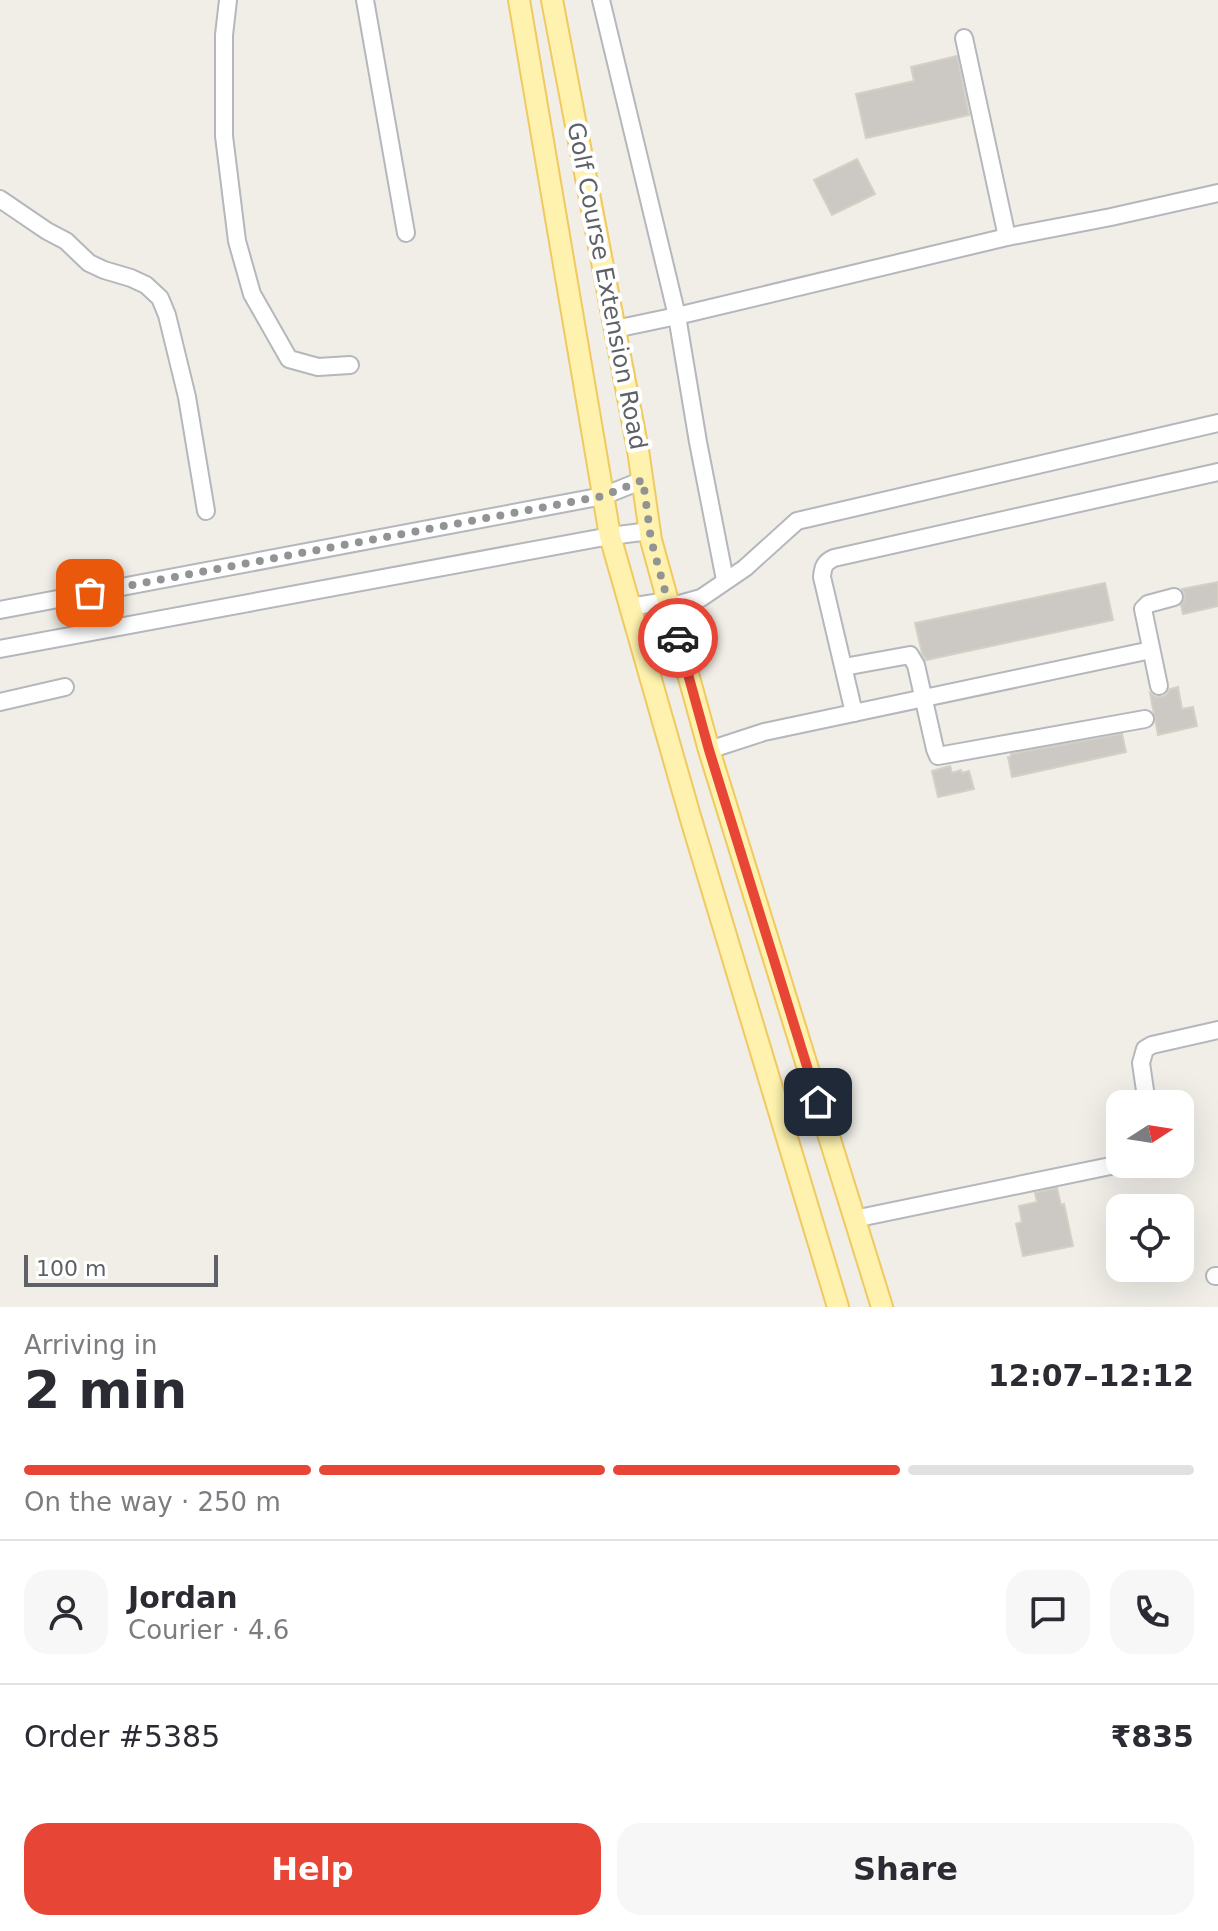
<!DOCTYPE html>
<meta charset="utf-8">
<style>
body{margin:0;font-family:"DejaVu Sans",sans-serif;background:#f7f7f7;color:#2b2b33;height:100vh;display:flex;flex-direction:column;font-size:30px;white-space:nowrap}
*{box-sizing:border-box;margin:0}
p{font-size:26px;color:#7c7c81}
.icon{flex:none;width:44px;height:44px;fill:none;stroke:currentColor;stroke-width:2;stroke-linecap:round;stroke-linejoin:round}
.map{position:relative;height:1307px;overflow:hidden}
.side{display:flex;flex-direction:column;background:#fff;flex:1}
.side>*{flex:none}
.needle{width:52px;rotate:78deg}
.fabs{position:absolute;left:1106px;top:1090px;display:grid;gap:16px}
.fabs a{display:grid;place-items:center;width:88px;height:88px;border-radius:16px;background:#fff;box-shadow:0 8px 32px #0002;font-size:40px}
.scale{position:absolute;left:24px;bottom:20px;width:194px;box-sizing:border-box;padding-left:8px;border:4px solid #5e6267;border-top:0;font-size:22px;line-height:28px;white-space:nowrap;color:#5e6267;-webkit-text-stroke:6px #fff;paint-order:stroke}
.pin{position:absolute;display:grid;place-items:center;width:68px;height:68px;color:#fff;margin:-34px;border-radius:16px;box-shadow:0 4px 12px #0006}
.courier{position:absolute;display:grid;place-items:center;width:80px;height:80px;margin:-40px;border:6px solid #e74636;border-radius:50%;background:#fff;color:#222;box-shadow:0 2px 10px #0007}
.summary em{font-style:normal;font-weight:700}
.summary div{display:flex;flex-direction:column-reverse}
.summary{display:flex;align-items:center;justify-content:space-between;height:136px;padding:0 24px}
h1{font-size:52px;font-weight:700;line-height:60px}
.bar{display:grid;grid-template-columns:repeat(4,1fr);gap:12px 8px;align-content:center;height:96px;padding:0 24px}
.bar i{height:10px;border-radius:6px;background:#e1e1e2}
.bar .on{background:#e74636}
.bar p{grid-column:span 4}
.line{display:flex;align-items:center;gap:20px;padding:0 24px;border-top:2px solid #e1e1e2}
.line div{flex:1}
.round{display:grid;place-items:center;flex:none;width:84px;height:84px;border-radius:24px;background:#f7f7f7}
.button{display:flex;gap:16px;margin-top:auto;padding:16px 24px}
.button a{flex:1;height:92px;border-radius:24px;background:#e74636;color:#fff;font-size:32px;font-weight:700;line-height:92px;text-align:center}
.button a+a{background:#f7f7f7;color:#2b2b33}
.map>svg:first-child{display:block}
.building{fill:#ccc9c4;stroke:#d5d0c5;stroke-width:2}
.lines{fill:none;stroke-linecap:round;stroke-linejoin:round}
.minor-casing{stroke:#b4b7bb;stroke-width:20}
.major-casing{stroke:#f0c960;stroke-width:24}
.minor{stroke:#fff;stroke-width:16}
.major{stroke:#fef2ae;stroke-width:20}
.done{stroke:#919394;stroke-width:8;stroke-dasharray:0 14.4}
.route{stroke:#e74636;stroke-width:10}
.labels{text-anchor:middle;stroke-width:8;stroke-linejoin:round;paint-order:stroke}
.street-label{font-size:24px;fill:#5e6267;stroke:#fff}
</style>
<div class="map">
<svg width="1218" height="1307" viewBox="0 0 1218 1307">
<rect width="100%" height="100%" fill="#f0eee7"/>
<!-- building -->
<g class="building">
<path d="M957 56 969 115 866 138 856 94 914 81 911 67Z"/>
<path d="M857 159 875 194 832 215 814 180Z"/>
<path d="M1218 582V606L1183 614 1181 605 1184 601 1185 595 1182 589Z"/>
<path d="M1105 583 1113 620 926 660 922 653 915 623Z"/>
<path d="M1178 687 1182 709 1193 707 1197 726 1158 735 1150 693 1156 697H1162L1167 694 1170 689Z"/>
<path d="M1122 734 1126 752 1012 777 1008 757H1011V754Z"/>
<path d="M950 766 952 773 961 770 962 773 969 771 974 789 938 797 932 771Z"/>
<path d="M1057 1188 1061 1205 1064 1204 1073 1246 1023 1256 1016 1224 1022 1222 1019 1206 1037 1202 1035 1193Z"/>
</g>
<g class="lines">
<defs>
<g id="minor">
<path d="M228 0 224 35V136L237 241 252 294 289 359 318 367 350 365"/>
<path d="M365 0 406 233"/>
<path d="M601 0 677 316 698 442 725 580"/>
<path d="M964 38 1007 237"/>
<path d="M0 199 47 231 66 241 89 263 104 270 131 278 146 285 160 298 167 315 187 397 206 511"/>
<path d="M615 329 677 316 1007 237 1111 217 1218 193"/>
<path d="M629 607 667 601"/>
<path d="M669 607 701 598 745 568 797 521 1218 423"/>
<path d="M0 610 603 496 643 480"/>
<path d="M0 649 610 536 650 531"/>
<path d="M844 667 910 655 916 665 935 749 938 756 1145 719"/>
<path d="M1159 686 1143 609 1148 604 1174 597"/>
<path d="M0 702 65 687"/>
<path d="M854 713 822 577C823 566 825 562 834 558L1218 472"/>
<path d="M709 750 764 732 1151 650"/>
<path d="M1147 1104 1141 1063 1145 1049 1152 1045 1218 1030"/>
<path d="M854 1219 1120 1164"/>
<path d="M1215 1276H1218"/>
</g>
<g id="major">
<path d="M519 0 610 536 690 816 838 1307"/>
<path d="M552 0 638 450 651 540 709 750 882 1307"/>
</g>
</defs>
<!-- minor casing -->
<use href="#minor" class="minor-casing"/>
<!-- major casing -->
<use href="#major" class="major-casing"/>
<!-- minor -->
<use href="#minor" class="minor"/>
<!-- major -->
<use href="#major" class="major"/>
</g>
<g class="lines">
<!-- done -->
<path class="done" d="M90 593 603 496 643 480 651 540 678 638"/>
<!-- route -->
<path class="route" d="M678 638 709 750 818 1102"/>
</g>
<g class="labels">
<!-- street labels -->
<g class="street-label">
<text transform="translate(607 286) rotate(79)" y="8">Golf Course Extension Road</text>
</g>
</g>
</svg>
<div class="fabs">
<a><svg class="needle" viewBox="-14 -14 28 28"><path d="M0-13l5 13h-10z" fill="#e53935"/><path d="M0 13l5-13h-10z" fill="#7c7c81"/></svg></a>
<a><svg class="icon" aria-label="locate" viewBox="0 0 24 24"><circle cx="12" cy="12" r="6"/><path d="M12 2v4M12 18v4M2 12h4M18 12h4"/></svg></a>
</div>
<div class="scale">100 m</div>
<div class="pin" style="left:90px;top:593px;background:#ea580c"><svg class="icon" aria-label="bag" viewBox="0 0 24 24"><path d="M5 8h14l-1 12H6zM9 8a3 3 0 0 1 6 0"/></svg></div>
<div class="pin" style="left:818px;top:1102px;background:#1f2937"><svg class="icon" aria-label="home" viewBox="0 0 24 24"><path d="M3 11l9-7 9 7M6 9v11h12V9"/></svg></div>
<div class="courier" style="left:678px;top:638px"><svg class="icon" aria-label="car" viewBox="0 0 24 24"><path d="M5 17H2v-5l4-1 3-4h7l3 4 3 1v5h-3M9 17h6M6 11h13"/><circle cx="7" cy="17" r="2"/><circle cx="17" cy="17" r="2"/></svg></div>
</div>
<section class="side">
<div class="summary"><div><h1>2 min</h1><p>Arriving in</p></div><em>12:07–12:12</em></div>
<div class="bar"><i class="on"></i><i class="on"></i><i class="on"></i><i></i><p>On the way · 250 m</p></div>
<div class="line" style="height:144px"><a class="round"><svg class="icon" aria-label="person" viewBox="0 0 24 24"><circle cx="12" cy="8" r="4"/><path d="M4 21q1-7 8-7t8 7"/></svg></a><div><b>Jordan</b><p>Courier · 4.6</p></div><a class="round"><svg class="icon" aria-label="chat" viewBox="0 0 24 24"><path d="M4 5h16v11H9l-5 4z"/></svg></a><a class="round"><svg class="icon" aria-label="phone" viewBox="0 0 24 24"><path d="M5 4h4l2 5-3 2q2 4 5 5l2-3 5 2v4C11 20 4 13 5 4z"/></svg></a></div>
<div class="line" style="height:104px"><div>Order #5385</div><b>₹835</b></div>
<div class="button"><a>Help</a><a>Share</a></div>
</section>
